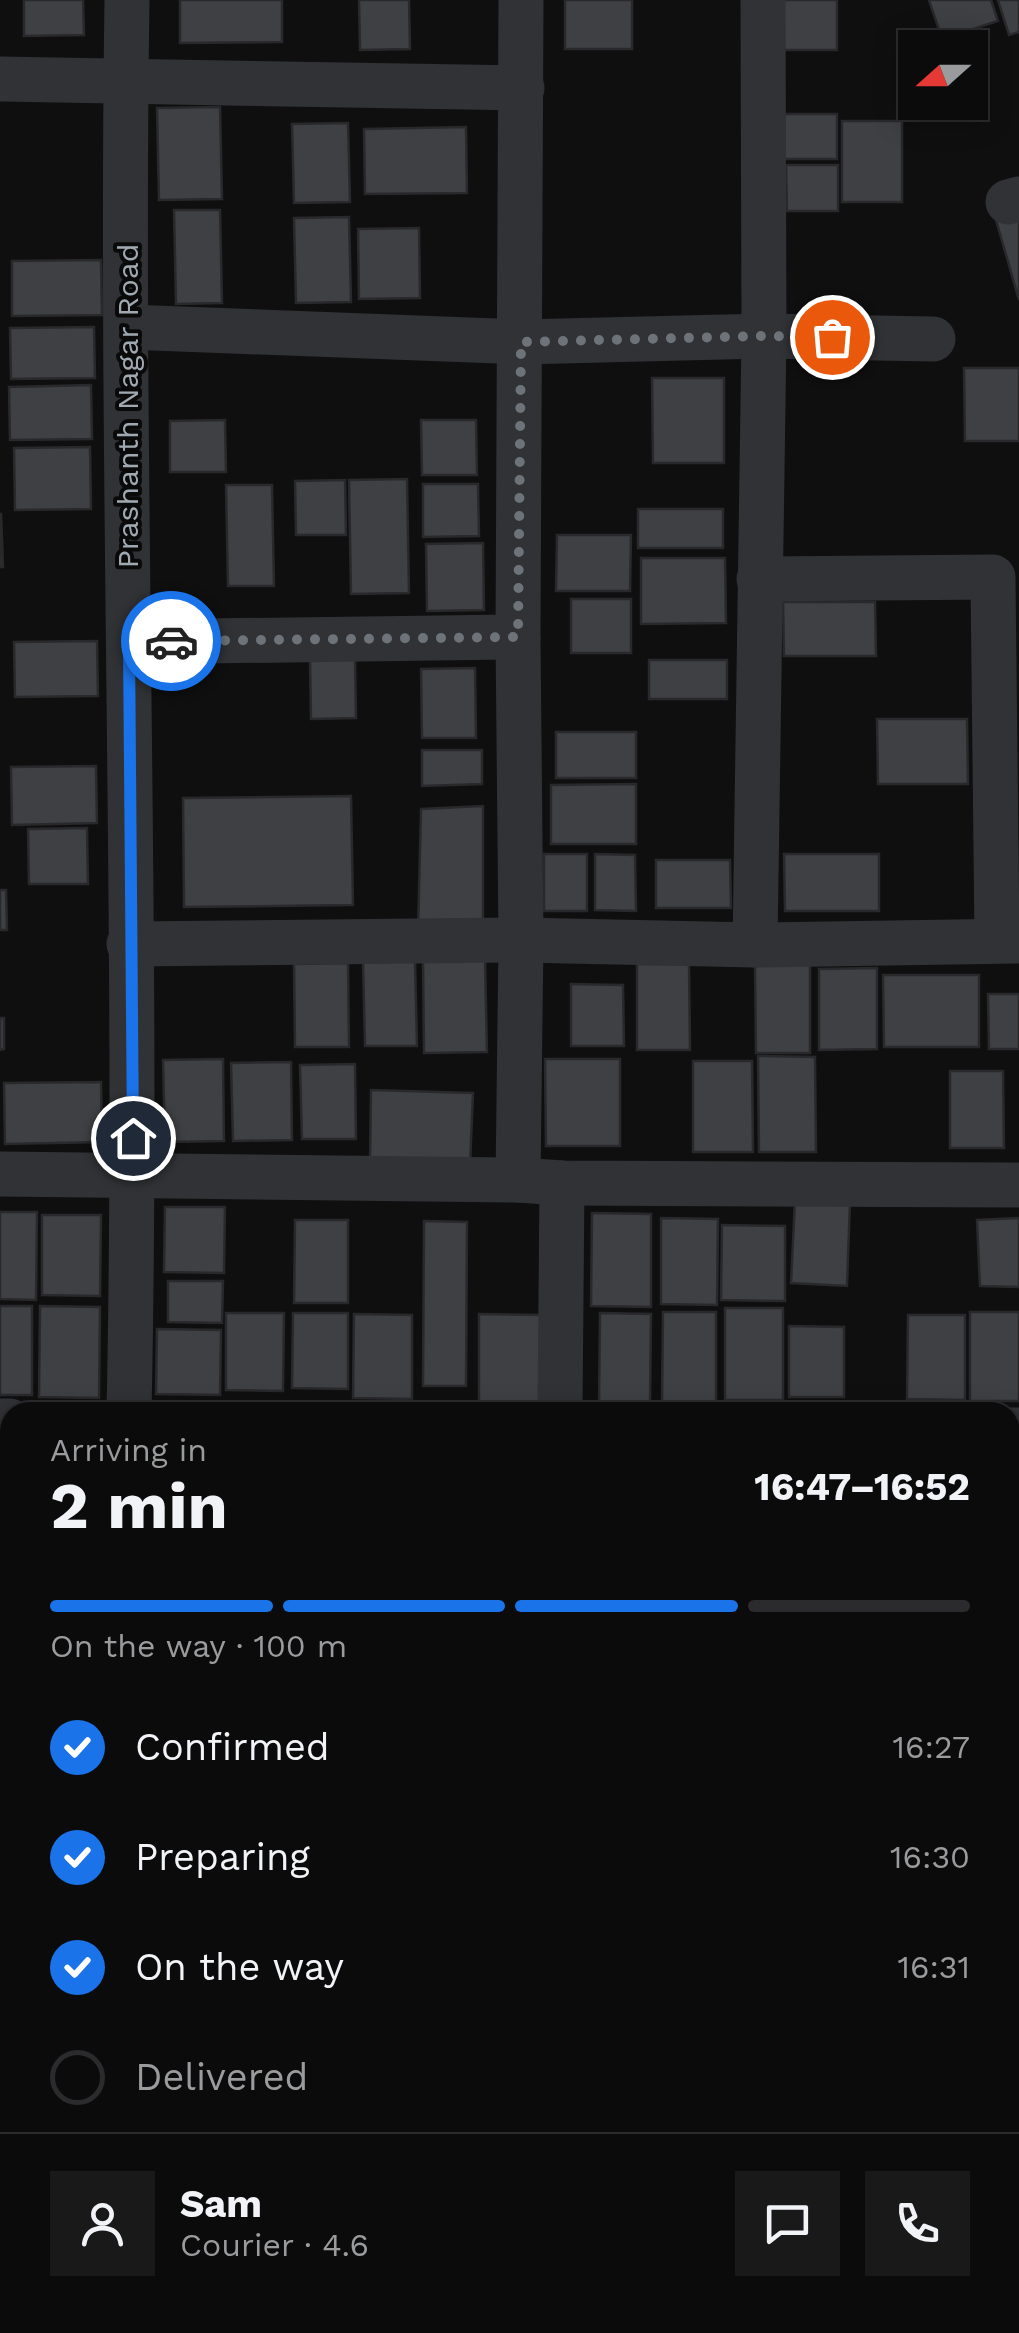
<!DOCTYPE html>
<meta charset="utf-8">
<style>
body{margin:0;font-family:"Work Sans",sans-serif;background:#19191a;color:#f1f3f6;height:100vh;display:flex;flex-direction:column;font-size:38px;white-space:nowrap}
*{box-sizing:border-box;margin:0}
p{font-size:32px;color:#9a9b9d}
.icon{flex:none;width:55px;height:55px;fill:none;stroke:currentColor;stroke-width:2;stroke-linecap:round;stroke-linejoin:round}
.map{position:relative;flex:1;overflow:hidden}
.drawer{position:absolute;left:0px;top:1402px;width:1020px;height:932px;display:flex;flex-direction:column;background:#0b0b0c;border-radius:30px 30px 0 0;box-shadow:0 5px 25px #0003,0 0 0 2px #2b2b2d}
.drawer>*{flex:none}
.needle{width:65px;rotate:249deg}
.fabs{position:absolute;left:898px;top:30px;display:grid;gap:20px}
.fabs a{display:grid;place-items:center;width:90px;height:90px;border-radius:0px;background:#0b0b0c;box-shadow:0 5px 25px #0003,0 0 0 2px #2b2b2d;font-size:50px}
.pin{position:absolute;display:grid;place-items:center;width:85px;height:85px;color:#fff;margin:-42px;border:5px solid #fff;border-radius:50%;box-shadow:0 2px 10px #0007}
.courier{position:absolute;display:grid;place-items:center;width:100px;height:100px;margin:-50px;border:8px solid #1a73e8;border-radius:50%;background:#fff;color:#222;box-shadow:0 2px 12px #0007}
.summary em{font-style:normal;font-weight:700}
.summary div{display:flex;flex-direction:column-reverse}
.summary{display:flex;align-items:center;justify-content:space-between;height:170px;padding:0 50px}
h1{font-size:65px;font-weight:700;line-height:75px}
.bar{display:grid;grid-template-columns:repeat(4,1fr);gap:15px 10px;align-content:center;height:120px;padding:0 50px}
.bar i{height:12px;border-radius:8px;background:#2b2b2d}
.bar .active{background:#1a73e8}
.bar p{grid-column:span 4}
.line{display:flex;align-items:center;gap:25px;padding:0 50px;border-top:2px solid #2b2b2d}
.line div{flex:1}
.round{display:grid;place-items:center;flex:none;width:105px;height:105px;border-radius:0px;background:#19191a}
ol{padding:0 50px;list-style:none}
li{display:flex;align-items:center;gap:30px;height:110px}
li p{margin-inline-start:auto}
li .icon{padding:10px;border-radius:50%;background:#1a73e8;color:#fff;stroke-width:4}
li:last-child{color:#9a9b9d}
li i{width:55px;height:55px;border:5px solid #2b2b2d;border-radius:50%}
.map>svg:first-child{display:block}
.green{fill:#1c221b}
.building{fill:#3e4043;stroke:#29292c;stroke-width:2.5}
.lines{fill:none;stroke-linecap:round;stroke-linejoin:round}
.minor{stroke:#303235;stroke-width:45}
.done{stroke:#6d7379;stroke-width:10;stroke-dasharray:0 18}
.route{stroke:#1a73e8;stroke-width:12}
.labels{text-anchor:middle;stroke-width:8;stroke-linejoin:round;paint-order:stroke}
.street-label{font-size:30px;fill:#a0a9b1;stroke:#0a0a0b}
</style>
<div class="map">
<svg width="1019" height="2333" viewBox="0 0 1019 2333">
<rect width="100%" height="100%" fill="#0f0f10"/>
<!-- green -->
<rect class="green" x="616" y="2325" width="310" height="8"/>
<!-- building -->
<g class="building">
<path d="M24 0H83L84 35 24 36Z"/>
<path d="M180 0H282V42L180 43Z"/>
<path d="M359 0H409L410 49 360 50Z"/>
<rect x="565" y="0" width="67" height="49"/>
<rect x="781" y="0" width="56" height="50"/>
<path d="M929 0H991L998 21 942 39Z"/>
<path d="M998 0H1019V32L1009 35Z"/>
<path d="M220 107 222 199 159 200 157 108Z"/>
<rect x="782" y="114" width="55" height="45"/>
<rect x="842" y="121" width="60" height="81"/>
<path d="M348 123 350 202 294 203 292 124Z"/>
<path d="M466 127 467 193 365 194 364 129Z"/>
<path d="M786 165H838V211H787Z"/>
<path d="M174 210H220L222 303 176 304Z"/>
<path d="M1019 214V300L996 220Z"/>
<path d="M349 217 351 302 296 303 294 218Z"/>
<path d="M419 228 420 298 359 299 358 229Z"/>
<path d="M101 260 102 315 12 316V261Z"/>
<path d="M94 327 95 378 11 379 10 328Z"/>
<path d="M964 368H1019V441H965Z"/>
<path d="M652 378H724V463H653Z"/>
<path d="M91 385 92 439 10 440 9 387Z"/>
<path d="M225 420 226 472H170V421Z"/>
<path d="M421 420H476L477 475H422Z"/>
<path d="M90 447 91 509 15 510 14 448Z"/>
<path d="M407 479 409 593 351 594 349 480Z"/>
<path d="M345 480 346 535H296L295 481Z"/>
<path d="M423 484H478L479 536 423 537Z"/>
<path d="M226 485H272L274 586H228Z"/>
<rect x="638" y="509" width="85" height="39"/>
<path d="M0 514H1L3 567H0Z"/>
<path d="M557 535H631L630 591H556Z"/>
<path d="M483 543 484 610 427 611 426 544Z"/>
<path d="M641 558H725L726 623 641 624Z"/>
<rect x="571" y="599" width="60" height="54"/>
<path d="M783 602H875L876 656H784Z"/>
<path d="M97 641 98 696 15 697 14 642Z"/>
<path d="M355 658 356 718 311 719 310 659Z"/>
<rect x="649" y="660" width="78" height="39"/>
<path d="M475 668 476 738H422L421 669Z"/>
<path d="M877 719H967L968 784H878Z"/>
<rect x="556" y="732" width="80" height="46"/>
<path d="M422 750H482V784L422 786Z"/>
<path d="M96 766 97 823 12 825 11 767Z"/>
<path d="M636 784V844H551V785Z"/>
<path d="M351 796 353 905 184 907 183 798Z"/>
<path d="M483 806V933H418L421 809Z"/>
<path d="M87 828 88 884H29L28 829Z"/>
<rect x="544" y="854" width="43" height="57"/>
<path d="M595 854 635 855 636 911 595 910Z"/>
<path d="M784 854H879V911H785Z"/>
<path d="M656 860H730L731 908H656Z"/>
<path d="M0 890H6L7 930H0Z"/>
<path d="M485 960 487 1052 424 1053 423 961Z"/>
<path d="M415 961 417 1046H365L363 962Z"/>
<path d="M348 963 349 1047H295L294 964Z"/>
<path d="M637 964H689L690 1050H637Z"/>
<path d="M755 965H810V1053H756Z"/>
<path d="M877 968V1049L819 1050V969Z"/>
<path d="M883 975H979V1047H884Z"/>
<path d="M571 984 623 985 624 1046H571Z"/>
<path d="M988 994H1019V1049H989Z"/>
<path d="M0 1018H4V1049L0 1050Z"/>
<path d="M758 1056 815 1057 816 1152H759Z"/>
<path d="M223 1059 224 1141 165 1142 163 1060Z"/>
<path d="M545 1059H620V1146H546Z"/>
<path d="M693 1061H752L753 1152H693Z"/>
<path d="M291 1062 292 1140 233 1141 231 1063Z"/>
<path d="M355 1064 356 1139H302L300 1065Z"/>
<path d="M950 1071H1003L1004 1148H950Z"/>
<path d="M101 1082 102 1142 5 1144 4 1083Z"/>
<path d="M371 1090 473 1093 470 1166 370 1162Z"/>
<path d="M795 1200H850L847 1286 791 1283Z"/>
<path d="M165 1207H225L224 1273 164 1272Z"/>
<path d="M0 1212H37L36 1300 0 1299Z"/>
<path d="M592 1213 651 1214V1307L591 1306Z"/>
<path d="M42 1215H101L100 1296 42 1295Z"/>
<path d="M661 1218 718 1219 717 1305 661 1304Z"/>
<path d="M1019 1218V1287L980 1286 977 1220Z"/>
<path d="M295 1220H348V1303H294Z"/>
<path d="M424 1221 467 1222 466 1386H423Z"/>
<path d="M722 1225 785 1226V1301L721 1300Z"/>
<path d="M168 1281H223L222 1323 168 1322Z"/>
<rect x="0" y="1306" width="32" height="89"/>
<path d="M40 1306 100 1307 99 1398 39 1397Z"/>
<rect x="725" y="1308" width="58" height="92"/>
<path d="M663 1312H716V1402L662 1401Z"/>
<rect x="970" y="1312" width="49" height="89"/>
<path d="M226 1313H284L283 1391 226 1390Z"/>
<path d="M293 1313H348V1389L292 1388Z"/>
<path d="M600 1313 651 1314 650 1402H599Z"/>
<path d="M354 1314 412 1315V1399L353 1398Z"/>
<path d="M479 1314 542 1315V1402H479Z"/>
<path d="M908 1315H965V1400L907 1399Z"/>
<path d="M789 1326 844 1327V1397H789Z"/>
<path d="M157 1329 221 1330 220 1395 156 1394Z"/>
<rect x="1010" y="1453" width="9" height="59"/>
<rect x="1010" y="1519" width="9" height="53"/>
<rect x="1010" y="1582" width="9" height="55"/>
<rect x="1010" y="1643" width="9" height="56"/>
<rect x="1010" y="1709" width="9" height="60"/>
<rect x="1010" y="1773" width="9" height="61"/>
<rect x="1010" y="1842" width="9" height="39"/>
<rect x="1010" y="1898" width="9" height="58"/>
<rect x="1010" y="1968" width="9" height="55"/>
<rect x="0" y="2211" width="10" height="86"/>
<rect x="171" y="2332" width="75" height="1"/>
</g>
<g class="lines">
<!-- minor -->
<g class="minor">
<path d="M127 0C120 471 139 942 129 1412"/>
<path d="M0 79 522 88"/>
<path d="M1008 202 1019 199"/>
<path d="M128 327 521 342 764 336 933 339"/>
<path d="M759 579 993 577 997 940"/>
<path d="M129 642 518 637"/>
<path d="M129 944 521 940 755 945 1019 941"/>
<path d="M755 945 764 336 763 0"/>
<path d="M0 1174 518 1180 562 1183 1019 1185"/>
<path d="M518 1180 521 940 518 637 521 0"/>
<path d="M560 1412 562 1183"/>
<path d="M0 1421H10"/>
<path d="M1010 1430H1019"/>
<path d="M0 2084H10"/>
<path d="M1010 2121H1019"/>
<path d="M968 2325V2333"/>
<path d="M0 2332 65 2333"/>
<path d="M125 2333V2325"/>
<path d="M384 2333V2325"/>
</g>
</g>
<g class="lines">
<!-- done -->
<path class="done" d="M171 641 518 637 521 342 764 336 832 337"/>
<!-- route -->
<path class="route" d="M133 1138 129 642 171 641"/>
</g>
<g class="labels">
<!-- street labels -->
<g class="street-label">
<text transform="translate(128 406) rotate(-90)" y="10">Prashanth Nagar Road</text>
</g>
</g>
</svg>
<div class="fabs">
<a><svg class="needle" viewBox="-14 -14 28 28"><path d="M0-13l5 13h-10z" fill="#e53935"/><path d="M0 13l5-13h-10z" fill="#9a9b9d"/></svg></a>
</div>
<div class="pin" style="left:832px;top:337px;background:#ea580c"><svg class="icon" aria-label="bag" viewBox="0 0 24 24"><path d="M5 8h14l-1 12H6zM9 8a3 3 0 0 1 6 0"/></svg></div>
<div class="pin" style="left:133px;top:1138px;background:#1f2937"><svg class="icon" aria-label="home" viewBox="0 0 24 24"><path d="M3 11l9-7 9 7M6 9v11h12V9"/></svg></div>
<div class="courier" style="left:171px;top:641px"><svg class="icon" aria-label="car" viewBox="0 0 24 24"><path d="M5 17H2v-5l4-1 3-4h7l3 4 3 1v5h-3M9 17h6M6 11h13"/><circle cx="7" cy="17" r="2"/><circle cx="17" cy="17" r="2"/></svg></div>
<section class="drawer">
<div class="summary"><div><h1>2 min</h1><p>Arriving in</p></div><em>16:47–16:52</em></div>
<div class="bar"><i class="active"></i><i class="active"></i><i class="active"></i><i></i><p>On the way · 100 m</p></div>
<ol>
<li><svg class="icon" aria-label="check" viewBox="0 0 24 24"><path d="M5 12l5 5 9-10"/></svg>Confirmed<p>16:27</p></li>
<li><svg class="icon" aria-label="check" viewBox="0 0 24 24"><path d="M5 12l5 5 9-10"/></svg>Preparing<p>16:30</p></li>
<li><svg class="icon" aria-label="check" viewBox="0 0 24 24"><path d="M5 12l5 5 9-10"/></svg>On the way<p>16:31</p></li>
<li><i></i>Delivered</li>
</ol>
<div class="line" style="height:180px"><a class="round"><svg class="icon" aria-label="person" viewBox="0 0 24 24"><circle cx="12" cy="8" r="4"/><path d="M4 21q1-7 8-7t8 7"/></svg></a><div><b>Sam</b><p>Courier · 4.6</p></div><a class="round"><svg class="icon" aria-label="chat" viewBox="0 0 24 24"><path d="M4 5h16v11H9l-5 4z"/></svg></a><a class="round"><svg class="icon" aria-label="phone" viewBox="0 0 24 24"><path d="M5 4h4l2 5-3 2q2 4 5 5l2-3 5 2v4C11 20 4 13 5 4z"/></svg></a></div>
</section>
</div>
